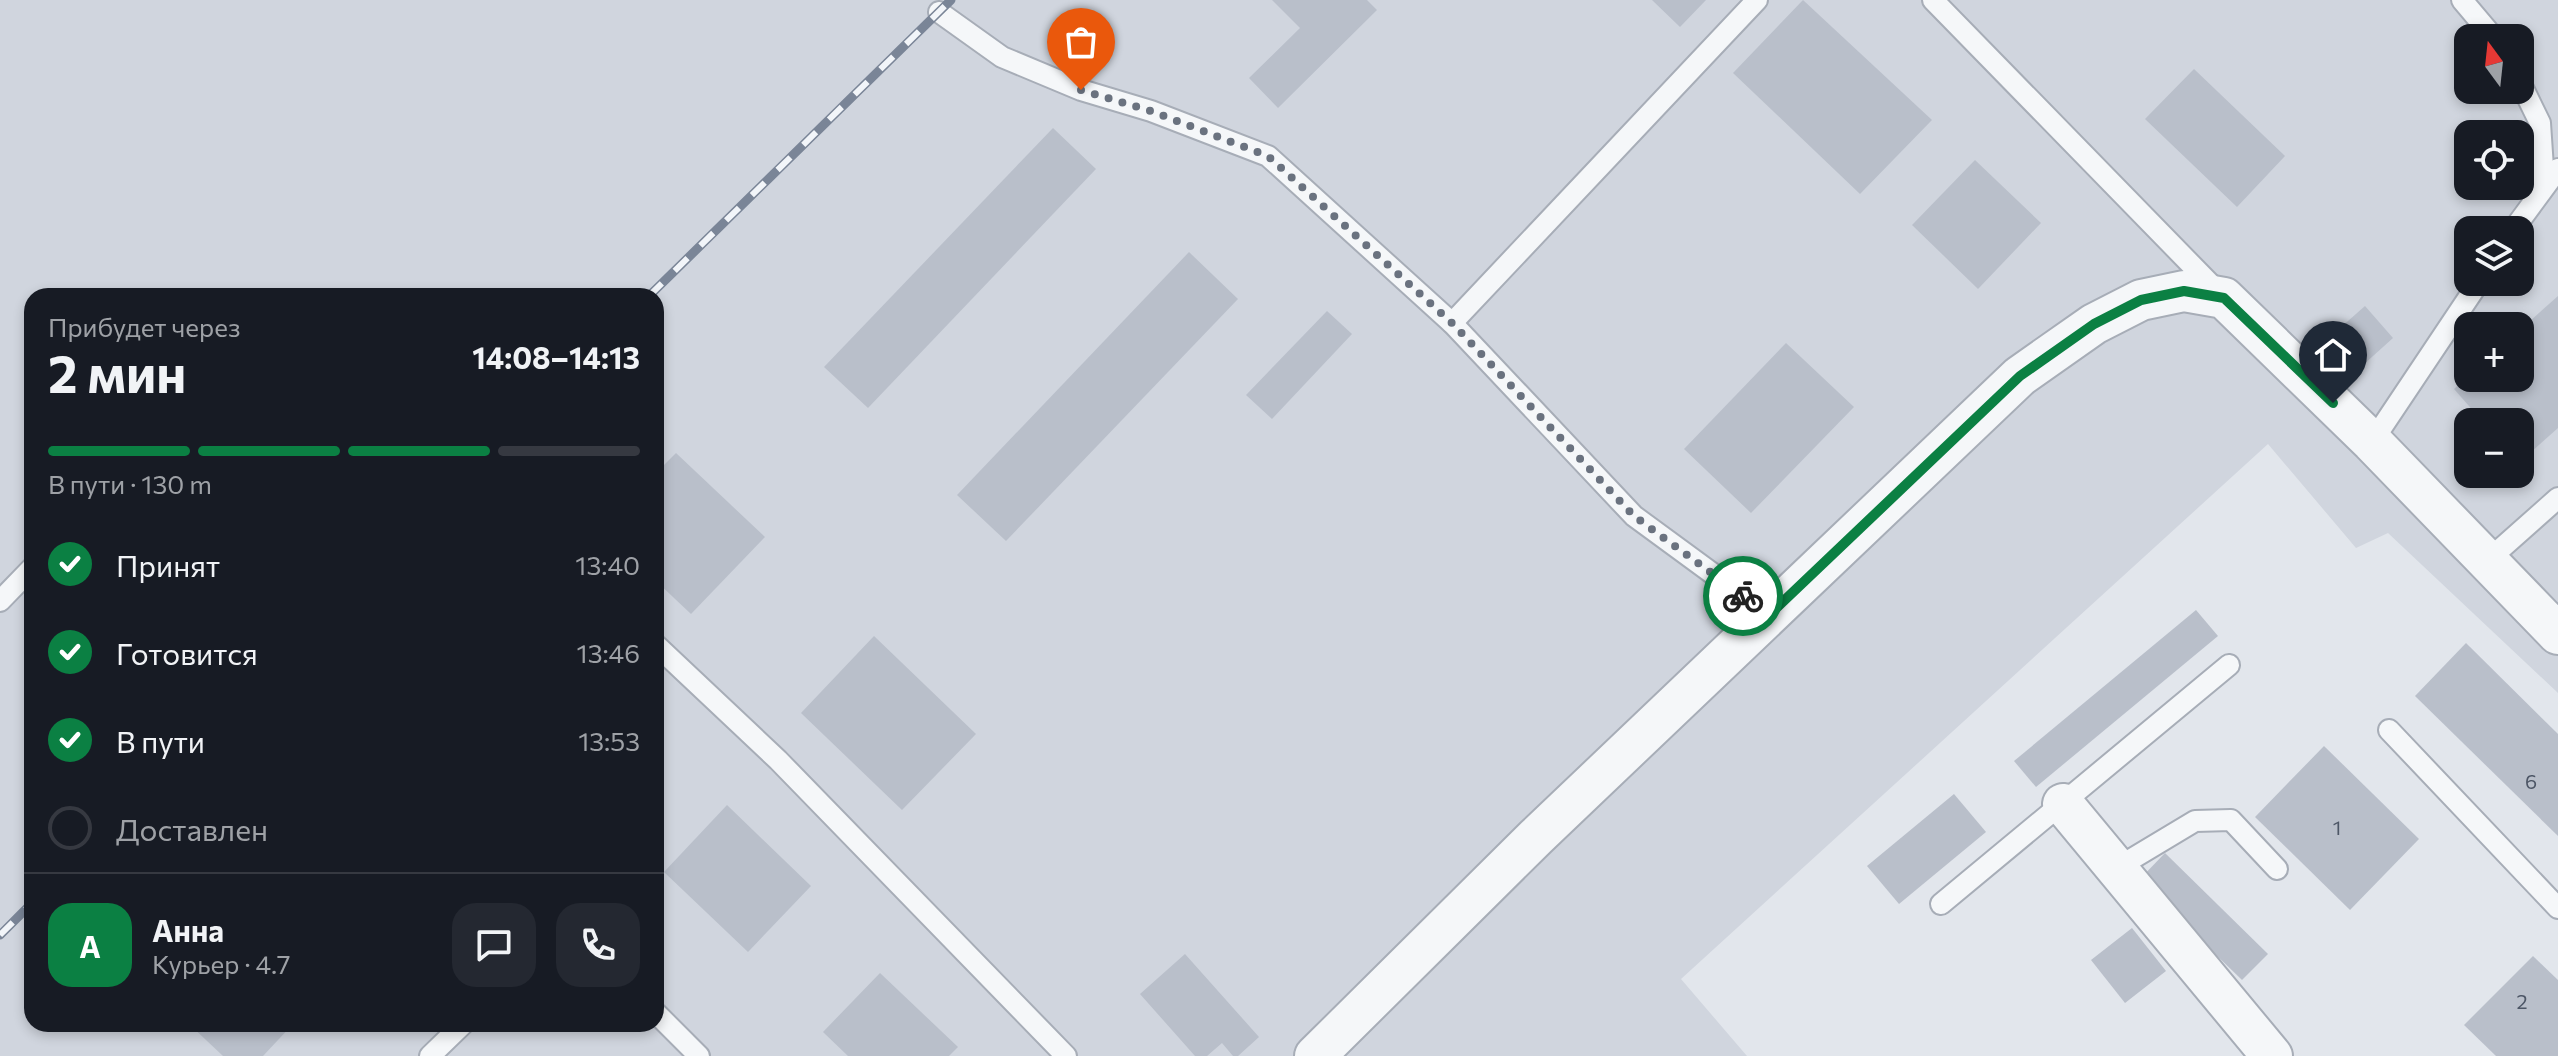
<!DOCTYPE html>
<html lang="ru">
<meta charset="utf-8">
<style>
body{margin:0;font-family:Commissioner,sans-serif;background:#242831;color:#f1f3f6;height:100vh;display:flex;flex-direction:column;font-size:30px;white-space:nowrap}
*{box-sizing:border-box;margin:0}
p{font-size:26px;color:#9ea1a6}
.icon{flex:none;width:44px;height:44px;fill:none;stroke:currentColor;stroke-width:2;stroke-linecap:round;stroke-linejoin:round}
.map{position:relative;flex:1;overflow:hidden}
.side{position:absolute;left:24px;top:288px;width:640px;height:744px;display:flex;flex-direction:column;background:#171b24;border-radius:24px;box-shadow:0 4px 12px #0003}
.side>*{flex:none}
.needle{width:52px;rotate:345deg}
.buttons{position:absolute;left:2454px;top:24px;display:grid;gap:16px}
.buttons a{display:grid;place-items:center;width:80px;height:80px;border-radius:16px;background:#171b24;box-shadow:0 4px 12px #0003;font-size:40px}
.pin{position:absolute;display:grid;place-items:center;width:68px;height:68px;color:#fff;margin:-82px -34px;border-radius:50% 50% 50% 0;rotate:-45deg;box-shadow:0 0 8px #0007}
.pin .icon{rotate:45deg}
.courier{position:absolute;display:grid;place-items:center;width:80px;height:80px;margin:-40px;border:6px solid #0b8043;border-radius:50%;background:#fff;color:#222;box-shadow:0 2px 10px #0007}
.summary em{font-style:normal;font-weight:700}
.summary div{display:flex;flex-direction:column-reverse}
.summary{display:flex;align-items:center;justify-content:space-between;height:136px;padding:0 24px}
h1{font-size:52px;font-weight:700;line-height:60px}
.bar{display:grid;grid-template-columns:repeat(4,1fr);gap:12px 8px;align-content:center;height:96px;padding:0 24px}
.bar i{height:10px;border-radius:6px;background:#363941}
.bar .on{background:#0b8043}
.bar p{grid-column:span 4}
.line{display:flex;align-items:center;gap:20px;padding:0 24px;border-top:2px solid #363941}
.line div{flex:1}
.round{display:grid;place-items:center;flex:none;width:84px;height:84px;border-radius:24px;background:#242831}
ol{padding:0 24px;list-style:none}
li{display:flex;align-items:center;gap:24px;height:88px}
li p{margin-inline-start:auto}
li .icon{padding:8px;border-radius:50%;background:#0b8043;color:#fff;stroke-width:4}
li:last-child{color:#9ea1a6}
li i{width:44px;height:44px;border:4px solid #363941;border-radius:50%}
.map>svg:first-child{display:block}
.built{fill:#d0d5de;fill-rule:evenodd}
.building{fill:#b9bfca}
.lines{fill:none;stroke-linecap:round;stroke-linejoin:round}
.lane-casing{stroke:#a7adb7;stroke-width:24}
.street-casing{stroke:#a7adb7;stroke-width:44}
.lane{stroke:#f5f7f9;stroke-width:20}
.street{stroke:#f5f7f9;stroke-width:40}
.rail-casing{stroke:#7a8597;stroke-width:9}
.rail{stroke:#f2f5f9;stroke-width:6;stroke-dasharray:18;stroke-linecap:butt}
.done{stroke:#6a727f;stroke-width:8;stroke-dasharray:0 14.4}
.route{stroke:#0b8043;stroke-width:10}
.labels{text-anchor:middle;stroke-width:7;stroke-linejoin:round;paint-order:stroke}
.number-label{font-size:20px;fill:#4d5666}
</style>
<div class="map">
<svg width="2558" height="1056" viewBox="0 0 2558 1056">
<rect width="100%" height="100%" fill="#e2e6ec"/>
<!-- built -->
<path class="built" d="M0 0H2558V693L2388 533 2356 548 2268 444 1681 979 1747 1056H0ZM2468 38H2520V90H2468ZM2468 134H2520V186H2468ZM2468 230H2520V282H2468ZM32 296H656V1024H32ZM2468 326H2520V378H2468ZM2468 422H2520V474H2468Z"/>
<!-- building -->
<g class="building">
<path d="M1272 0H1367L1377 10 1278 108 1249 78 1300 28Z"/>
<path d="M1652 0H1706L1680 27Z"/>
<path d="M1803 0 1932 120 1860 194 1733 73Z"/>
<path d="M2194 69 2285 156 2237 207 2145 119Z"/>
<path d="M1053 128 1096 169 868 408 824 367Z"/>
<path d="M1975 160 2041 223 1978 289 1912 225Z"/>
<path d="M1189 252 1238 299 1006 541 957 495Z"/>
<path d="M2558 296V428L2520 462V422H2483L2454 389 2468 376 2520 378V330Z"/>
<path d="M2365 306 2393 338 2343 383 2314 351Z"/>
<path d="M1327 311 1352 334 1272 419 1246 395Z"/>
<path d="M1786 343 1854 407 1751 513 1684 449Z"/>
<path d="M676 453 765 537 691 614 656 581V473Z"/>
<path d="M2196 610 2218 636 2036 787 2014 761Z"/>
<path d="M874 636 976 734 902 810 801 713Z"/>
<path d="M2466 643 2558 734V836L2415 696Z"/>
<path d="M2324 746 2419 839 2350 910 2255 817Z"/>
<path d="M1954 794 1986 832 1899 904 1867 866Z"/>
<path d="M727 805 811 886 748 952 664 872Z"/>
<path d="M2165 853 2268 954 2242 980 2139 880Z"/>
<path d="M2132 928 2166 971 2125 1003 2091 960Z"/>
<path d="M1185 954 1259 1037 1238 1056H1233L1222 1043 1207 1056H1195L1140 994Z"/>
<path d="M2533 956 2558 980V1056H2496L2464 1025Z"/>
<path d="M880 973 958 1047 949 1056H848L823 1032Z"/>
<path d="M189 1024H293L263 1056H223Z"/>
</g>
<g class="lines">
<defs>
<g id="lane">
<path d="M1933 0 2218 292"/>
<path d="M2462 0 2494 38"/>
<path d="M939 12 1002 57 1081 90 1151 111 1268 156 1452 323 1634 516 1769 615"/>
<path d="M2520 82 2540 123 2544 183"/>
<path d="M2513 230 2558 169"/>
<path d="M1452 323 1757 0"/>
<path d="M2372 442 2479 282"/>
<path d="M2487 561 2558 498"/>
<path d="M0 601 32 568"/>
<path d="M656 645 778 760 1066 1056"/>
<path d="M2389 730 2558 908"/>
<path d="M2115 869 2195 821 2231 820 2277 869"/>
<path d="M1941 904 2229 665"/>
<path d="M656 1013 699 1056"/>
<path d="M430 1056 463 1024"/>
</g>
<g id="street">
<path d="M2063 804 2272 1056"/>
<path d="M1315 1056 1536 837 2020 376 2094 324 2141 300 2184 291 2224 298 2372 442 2558 634"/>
</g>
</defs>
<!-- lane casing -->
<use href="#lane" class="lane-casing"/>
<!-- street casing -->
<use href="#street" class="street-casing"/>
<!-- lane -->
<use href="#lane" class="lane"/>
<!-- street -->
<use href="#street" class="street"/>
<defs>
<g id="rail">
<path d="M649 296 951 0"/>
<path d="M0 935 32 903"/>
</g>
</defs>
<!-- rail casing -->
<use href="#rail" class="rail-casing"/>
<!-- rail -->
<use href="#rail" class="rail"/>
</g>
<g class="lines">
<!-- done -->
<path class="done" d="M1081 90 1151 111 1268 156 1452 323 1634 516 1743 596"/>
<!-- route -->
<path class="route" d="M1743 596 1769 615 2020 376 2094 324 2141 300 2184 291 2224 298 2333 403"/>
</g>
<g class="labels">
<!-- number labels -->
<g class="number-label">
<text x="2531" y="789">6</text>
<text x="2337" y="835">1</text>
<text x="2522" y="1009">2</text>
</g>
</g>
</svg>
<div class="buttons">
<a><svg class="needle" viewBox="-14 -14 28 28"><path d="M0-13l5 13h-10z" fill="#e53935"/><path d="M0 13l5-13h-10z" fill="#9ea1a6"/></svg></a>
<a><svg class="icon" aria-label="locate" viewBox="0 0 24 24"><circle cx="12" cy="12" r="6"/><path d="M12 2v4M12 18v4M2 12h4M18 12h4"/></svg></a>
<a><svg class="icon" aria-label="layers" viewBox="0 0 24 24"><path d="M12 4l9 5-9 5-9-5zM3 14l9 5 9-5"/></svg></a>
<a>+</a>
<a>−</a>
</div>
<div class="pin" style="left:1081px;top:90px;background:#ea580c"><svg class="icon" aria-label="bag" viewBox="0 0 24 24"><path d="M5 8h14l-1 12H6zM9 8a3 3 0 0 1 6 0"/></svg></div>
<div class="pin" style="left:2333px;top:403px;background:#1f2937"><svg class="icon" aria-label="home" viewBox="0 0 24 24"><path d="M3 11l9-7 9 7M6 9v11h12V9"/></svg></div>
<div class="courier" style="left:1743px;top:596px"><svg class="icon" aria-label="bike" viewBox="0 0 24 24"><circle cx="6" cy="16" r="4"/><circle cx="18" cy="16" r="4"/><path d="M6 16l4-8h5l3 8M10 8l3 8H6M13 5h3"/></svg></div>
<section class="side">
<div class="summary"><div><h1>2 мин</h1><p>Прибудет через</p></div><em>14:08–14:13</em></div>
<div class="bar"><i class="on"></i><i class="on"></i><i class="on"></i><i></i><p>В пути · 130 m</p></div>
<ol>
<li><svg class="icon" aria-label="check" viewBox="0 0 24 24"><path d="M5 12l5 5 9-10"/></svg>Принят<p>13:40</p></li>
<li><svg class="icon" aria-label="check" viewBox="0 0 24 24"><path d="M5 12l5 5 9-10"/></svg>Готовится<p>13:46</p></li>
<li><svg class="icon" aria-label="check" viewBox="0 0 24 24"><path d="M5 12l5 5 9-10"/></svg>В пути<p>13:53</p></li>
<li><i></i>Доставлен</li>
</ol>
<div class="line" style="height:144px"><b class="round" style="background:#0b8043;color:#fff">А</b><div><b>Анна</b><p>Курьер · 4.7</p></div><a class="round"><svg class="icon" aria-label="chat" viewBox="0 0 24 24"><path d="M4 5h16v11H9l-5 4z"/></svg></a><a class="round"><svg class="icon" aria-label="phone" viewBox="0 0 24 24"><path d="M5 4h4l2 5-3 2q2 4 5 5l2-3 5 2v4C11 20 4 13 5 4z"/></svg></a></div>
</section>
</div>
